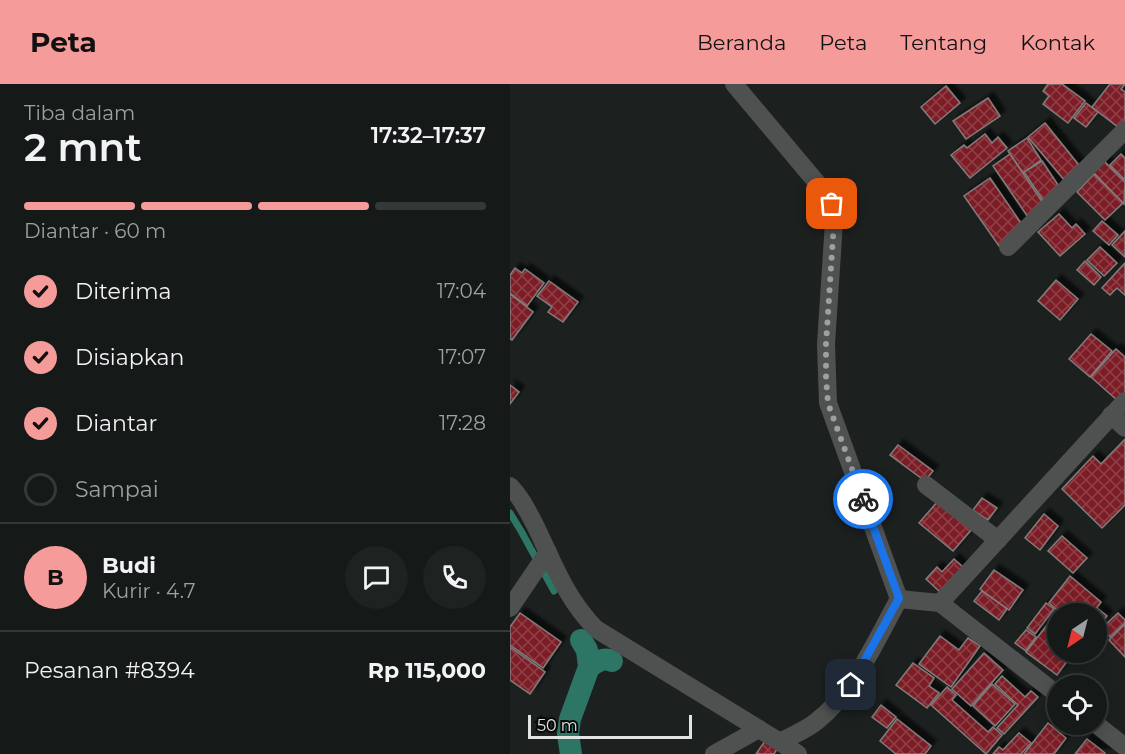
<!DOCTYPE html>
<html lang="id">
<meta charset="utf-8">
<style>
body{margin:0;font-family:Montserrat,sans-serif;background:#1e2221;color:#f1f3f6;height:100vh;display:flex;flex-direction:column;font-size:22px;white-space:nowrap}
*{box-sizing:border-box;margin:0}
p{font-size:20px;color:#9da0a2}
.icon{flex:none;width:33px;height:33px;fill:none;stroke:currentColor;stroke-width:2;stroke-linecap:round;stroke-linejoin:round}
.map{position:relative;flex:1;overflow:hidden}
.side{display:flex;flex-direction:column;background:#151918;width:510px}
.side>*{flex:none}
.needle{width:39px;rotate:215deg}
.buttons{position:absolute;left:537px;top:519px;display:grid;gap:12px}
.buttons a{display:grid;place-items:center;width:60px;height:60px;border-radius:50%;background:#151918;box-shadow:0 3px 15px #0003,0 0 0 2px #343837;font-size:30px}
.scale{position:absolute;left:18px;bottom:15px;width:164px;box-sizing:border-box;padding-left:6px;border:3px solid #e1e4e3;border-top:0;font-size:16px;line-height:21px;white-space:nowrap;color:#e1e4e3;-webkit-text-stroke:4px #080a09;paint-order:stroke}
.pin{position:absolute;display:grid;place-items:center;width:51px;height:51px;color:#fff;margin:-26px;border-radius:12px;box-shadow:0 3px 9px #0006}
.courier{position:absolute;display:grid;place-items:center;width:60px;height:60px;margin:-30px;border:4px solid #1a73e8;border-radius:50%;background:#fff;color:#222;box-shadow:0 2px 8px #0007}
.summary em{font-style:normal;font-weight:600}
.summary div{display:flex;flex-direction:column-reverse}
.summary{display:flex;align-items:center;justify-content:space-between;height:102px;padding:0 24px}
h1{font-size:39px;font-weight:600;line-height:45px}
.bar{display:grid;grid-template-columns:repeat(4,1fr);gap:9px 6px;align-content:center;height:72px;padding:0 24px}
.bar i{height:8px;border-radius:4px;background:#343837}
.bar .on{background:#f59b9a}
.bar p{grid-column:span 4}
.line{display:flex;align-items:center;gap:15px;padding:0 24px;border-top:2px solid #343837}
.line div{flex:1}
.round{display:grid;place-items:center;flex:none;width:63px;height:63px;border-radius:32px;background:#1e2221}
ol{padding:0 24px;list-style:none}
li{display:flex;align-items:center;gap:18px;height:66px}
li p{margin-inline-start:auto}
li .icon{padding:6px;border-radius:50%;background:#f59b9a;color:#111;stroke-width:4}
li:last-child{color:#9da0a2}
li i{width:33px;height:33px;border:3px solid #343837;border-radius:50%}
header{display:flex;align-items:center;gap:36px;box-sizing:border-box;height:84px;padding:0 30px;background:#f59b9a;color:#111}
header strong{font-size:28px}
nav{display:flex;gap:33px;margin-inline-start:auto;font-size:21px}
main{display:flex;flex:1;min-height:0}
.map>svg:first-child{display:block}
.lines{fill:none;stroke-linecap:round;stroke-linejoin:round}
.stream{stroke:#2d7564;stroke-width:7}
.canal{stroke:#2d7564;stroke-width:22}
.building{fill:url(#building-cross-hatch);stroke:#837c7c;stroke-width:1.5;filter:url(#shadow)}
.minor{stroke:#4f5151;stroke-width:18}
.done{stroke:#9ca09f;stroke-width:6;stroke-dasharray:0 10.8}
.route{stroke:#1a73e8;stroke-width:8}
</style>
<header>
<strong>Peta</strong>
<nav><a>Beranda</a><a>Peta</a><a>Tentang</a><a>Kontak</a></nav>
</header>
<main>
<section class="side">
<div class="summary"><div><h1>2 mnt</h1><p>Tiba dalam</p></div><em>17:32–17:37</em></div>
<div class="bar"><i class="on"></i><i class="on"></i><i class="on"></i><i></i><p>Diantar · 60 m</p></div>
<ol>
<li><svg class="icon" aria-label="check" viewBox="0 0 24 24"><path d="M5 12l5 5 9-10"/></svg>Diterima<p>17:04</p></li>
<li><svg class="icon" aria-label="check" viewBox="0 0 24 24"><path d="M5 12l5 5 9-10"/></svg>Disiapkan<p>17:07</p></li>
<li><svg class="icon" aria-label="check" viewBox="0 0 24 24"><path d="M5 12l5 5 9-10"/></svg>Diantar<p>17:28</p></li>
<li><i></i>Sampai</li>
</ol>
<div class="line" style="height:108px"><b class="round" style="background:#f59b9a;color:#111">B</b><div><b>Budi</b><p>Kurir · 4.7</p></div><a class="round"><svg class="icon" aria-label="chat" viewBox="0 0 24 24"><path d="M4 5h16v11H9l-5 4z"/></svg></a><a class="round"><svg class="icon" aria-label="phone" viewBox="0 0 24 24"><path d="M5 4h4l2 5-3 2q2 4 5 5l2-3 5 2v4C11 20 4 13 5 4z"/></svg></a></div>
<div class="line" style="height:78px"><div>Pesanan #8394</div><b>Rp 115,000</b></div>
</section>
<div class="map">
<svg width="615" height="670" viewBox="0 0 615 670">
<defs>
<pattern id="building-cross-hatch" width="8" height="8" patternUnits="userSpaceOnUse" patternTransform="scale(1.5)"><rect width="8" height="8" fill="#7c1e26"/><path d="M0 0l8 8M0 8l8-8" fill="none" stroke="#8e3f45"/></pattern>
<filter id="shadow"><feDropShadow dx="5.5" dy="-5.5" stdDeviation="1.5" flood-color="#0009"/></filter>
</defs>
<rect width="100%" height="100%" fill="#1c2120"/>
<g class="lines">
<!-- stream -->
<path class="stream" d="M0 429 11 447 44 507"/>
<!-- canal -->
<g class="canal">
<path d="M79 583C86 578 93 573 102 577"/>
<path d="M61 670 58 650 60 635 79 583 77 566 71 556"/>
</g>
</g>
<!-- building -->
<g class="building">
<path d="M538 0H552L575 17 558 39 533 20 539 12 533 7Z"/>
<path d="M600 0H615L611 5 615 8V45L613 47 582 23Z"/>
<path d="M436 2 450 19 425 40 411 23Z"/>
<path d="M478 14 490 32 456 55 443 37Z"/>
<path d="M576 19 588 28 576 43 564 34Z"/>
<path d="M535 39 572 85 556 98 518 53Z"/>
<path d="M475 50 482 59 488 53 497 64 460 94 441 71 454 61 457 64Z"/>
<path d="M517 54 531 76 513 89 498 67Z"/>
<path d="M500 70 535 122 518 133 483 82Z"/>
<path d="M611 70 615 74V96L600 81Z"/>
<path d="M532 77 552 107 535 119 514 88Z"/>
<path d="M594 77 615 98 614 120 583 88Z"/>
<path d="M584 90 613 119 595 136 567 108Z"/>
<path d="M480 94 515 145 489 162 454 112Z"/>
<path d="M549 130 562 144 566 140 575 150 550 172 528 148Z"/>
<path d="M592 137 608 151 599 161 583 147Z"/>
<path d="M615 147V173L602 161Z"/>
<path d="M590 163 607 179 594 192 577 176Z"/>
<path d="M575 177 591 193 584 201 567 186Z"/>
<path d="M615 179V211L607 204 600 211 592 204Z"/>
<path d="M5 184 12 189 15 185 34 199 17 222 0 209V191Z"/>
<path d="M546 196 568 215 550 236 528 217Z"/>
<path d="M39 197 68 218 53 238 38 228 42 223 27 212Z"/>
<path d="M0 210 23 228 2 256 0 255Z"/>
<path d="M581 250 602 267 580 293 559 275Z"/>
<path d="M606 265 615 273V309L608 317 581 293Z"/>
<path d="M0 301 9 308 0 320Z"/>
<path d="M615 355V421L592 444 552 405 583 372 591 380Z"/>
<path d="M388 361 423 387 415 397 380 371Z"/>
<path d="M472 414 487 424 478 436 463 426Z"/>
<path d="M428 417 462 445 443 467 409 439Z"/>
<path d="M534 430 548 442 530 466 515 454Z"/>
<path d="M552 452 577 474 563 489 538 467Z"/>
<path d="M444 475 454 484 431 509 416 495 427 483 432 488Z"/>
<path d="M484 486 513 506 499 526 470 505Z"/>
<path d="M560 492 591 518 582 530H552L539 519Z"/>
<path d="M472 507 497 525 489 536 464 517Z"/>
<path d="M536 519 544 525 525 550 517 544Z"/>
<path d="M588 525 597 532 586 547V530H584Z"/>
<path d="M10 529 51 558 33 584 0 561V543Z"/>
<path d="M608 529 615 536V539L600 553 592 544Z"/>
<path d="M544 532 548 534V568H577L571 576 563 569 547 591 516 568Z"/>
<path d="M615 540V573L599 556Z"/>
<path d="M516 546 526 553 516 567 505 559Z"/>
<path d="M430 552 449 566 458 554 470 562 441 603 409 580Z"/>
<path d="M0 563 35 588 20 610 0 596Z"/>
<path d="M474 569 493 586 461 622 442 605Z"/>
<path d="M403 579 424 594 419 602 429 609 417 624 386 601Z"/>
<path d="M492 592 515 613 521 607 528 613 494 650 487 644 508 621 485 600Z"/>
<path d="M482 600 505 620 485 642 463 622Z"/>
<path d="M437 603 446 611 442 616 478 648 483 643 492 651 476 670 421 621Z"/>
<path d="M371 621 386 633 377 644 362 633Z"/>
<path d="M387 635 421 662 415 670H386L370 657Z"/>
<path d="M538 639 556 654 544 670H514Z"/>
<path d="M509 649 521 659 511 670H483L489 663 493 666Z"/>
<path d="M577 655 595 669 594 670H565Z"/>
<path d="M255 657 267 665 264 670H246Z"/>
</g>
<g class="lines">
<!-- minor -->
<g class="minor">
<path d="M224 0 318 112 323 120 324 138 316 260 318 319 389 515"/>
<path d="M498 163 615 46"/>
<path d="M601 331 615 344"/>
<path d="M416 401 488 456"/>
<path d="M0 402C12 414 19 430 27 445 44 481 57 516 86 545L270 658 288 670"/>
<path d="M430 519 548 611"/>
<path d="M0 524 38 468"/>
<path d="M586 640 615 663"/>
<path d="M270 658C283 651 296 646 307 637 344 608 366 556 389 515L430 519 615 317"/>
<path d="M204 670 249 645"/>
</g>
</g>
<g class="lines">
<!-- done -->
<path class="done" d="M322 120 324 138 316 260V294L318 319 320 325 353 415"/>
<!-- route -->
<path class="route" d="M341 601 389 514 353 415"/>
</g>
</svg>
<div class="buttons">
<a><svg class="needle" viewBox="-14 -14 28 28"><path d="M0-13l5 13h-10z" fill="#e53935"/><path d="M0 13l5-13h-10z" fill="#9da0a2"/></svg></a>
<a><svg class="icon" aria-label="locate" viewBox="0 0 24 24"><circle cx="12" cy="12" r="6"/><path d="M12 2v4M12 18v4M2 12h4M18 12h4"/></svg></a>
</div>
<div class="scale">50 m</div>
<div class="pin" style="left:322px;top:120px;background:#ea580c"><svg class="icon" aria-label="bag" viewBox="0 0 24 24"><path d="M5 8h14l-1 12H6zM9 8a3 3 0 0 1 6 0"/></svg></div>
<div class="pin" style="left:341px;top:601px;background:#1f2937"><svg class="icon" aria-label="home" viewBox="0 0 24 24"><path d="M3 11l9-7 9 7M6 9v11h12V9"/></svg></div>
<div class="courier" style="left:353px;top:415px"><svg class="icon" aria-label="bike" viewBox="0 0 24 24"><circle cx="6" cy="16" r="4"/><circle cx="18" cy="16" r="4"/><path d="M6 16l4-8h5l3 8M10 8l3 8H6M13 5h3"/></svg></div>
</div>
</main>
